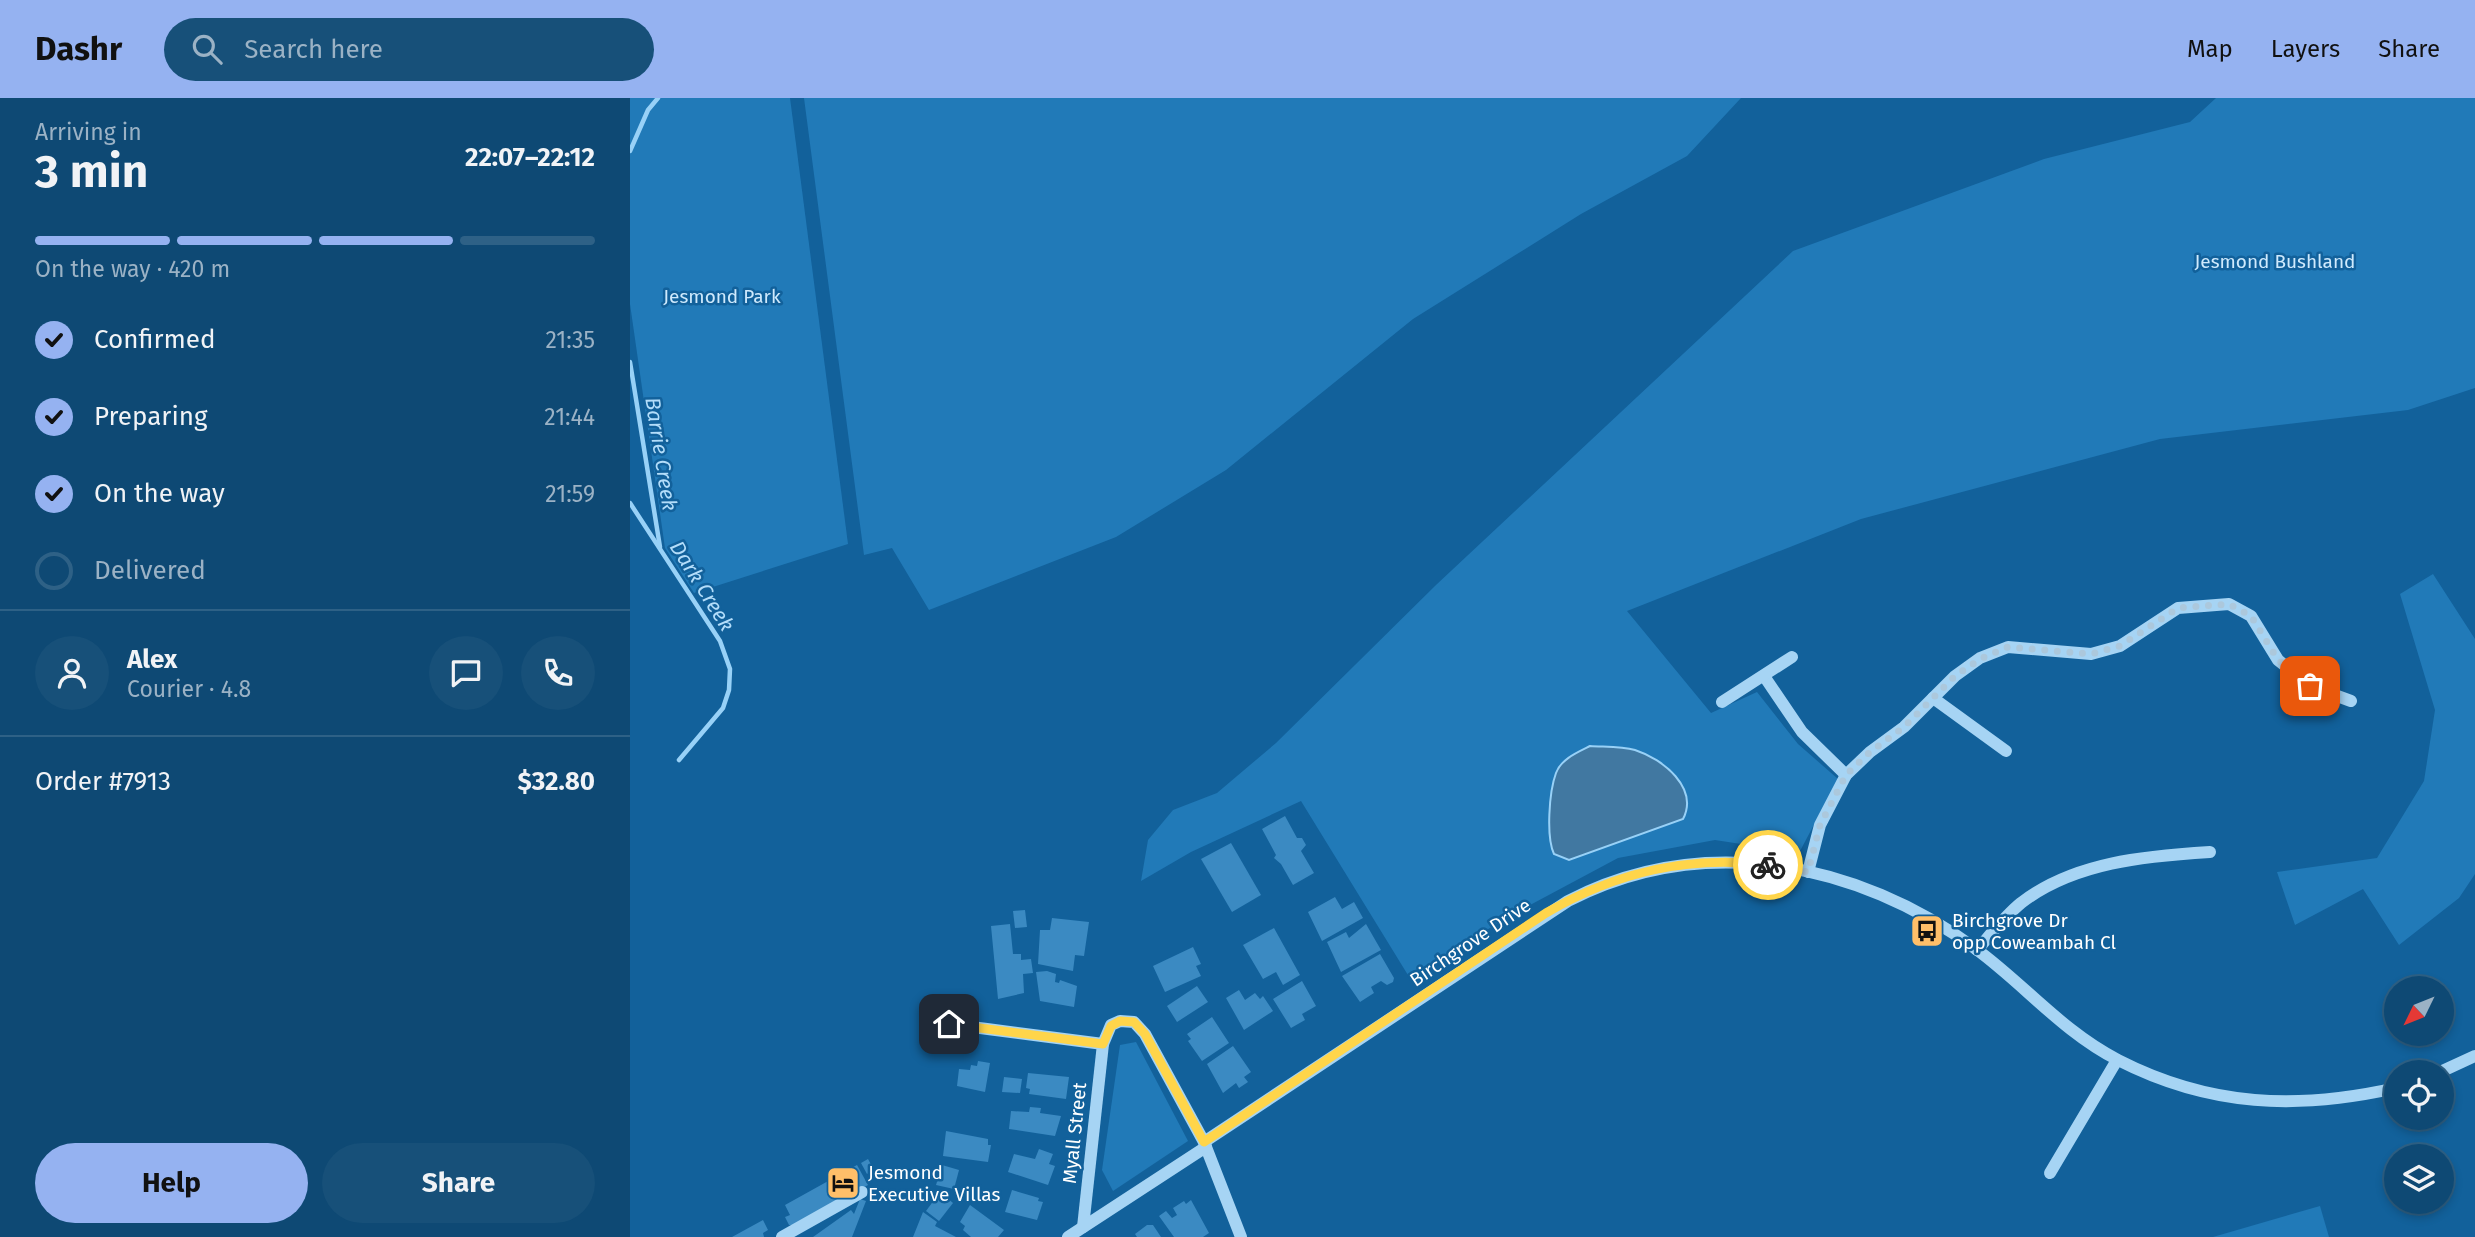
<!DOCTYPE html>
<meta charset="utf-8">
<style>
body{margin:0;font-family:"Fira Sans",sans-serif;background:#175079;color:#f1f3f6;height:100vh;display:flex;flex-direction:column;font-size:26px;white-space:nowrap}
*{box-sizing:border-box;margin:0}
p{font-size:23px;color:#9bb2c5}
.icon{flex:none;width:38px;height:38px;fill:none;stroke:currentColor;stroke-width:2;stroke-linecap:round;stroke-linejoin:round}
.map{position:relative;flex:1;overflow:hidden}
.drawer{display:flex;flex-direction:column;background:#0e4974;width:630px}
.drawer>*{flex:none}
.needle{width:46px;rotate:227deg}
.tools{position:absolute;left:1754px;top:878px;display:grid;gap:14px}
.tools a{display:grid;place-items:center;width:70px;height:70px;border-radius:50%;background:#0e4974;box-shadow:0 4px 10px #0003,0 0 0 2px #2e6186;font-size:35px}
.pin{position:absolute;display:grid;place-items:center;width:60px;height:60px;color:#fff;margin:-30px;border-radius:14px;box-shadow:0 4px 10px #0006}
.courier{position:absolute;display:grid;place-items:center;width:70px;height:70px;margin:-35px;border:5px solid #ffd54a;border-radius:50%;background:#fff;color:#222;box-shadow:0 2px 9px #0007}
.summary em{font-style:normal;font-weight:700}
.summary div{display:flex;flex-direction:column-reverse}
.summary{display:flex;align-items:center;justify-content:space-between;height:119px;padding:0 35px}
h1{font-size:46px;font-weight:700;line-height:52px}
.bar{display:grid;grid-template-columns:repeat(4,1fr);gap:10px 7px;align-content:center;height:84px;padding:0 35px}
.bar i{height:9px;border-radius:5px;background:#2e6186}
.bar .active{background:#95b2f1}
.bar p{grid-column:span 4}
.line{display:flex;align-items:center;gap:18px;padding:0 35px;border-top:2px solid #2e6186}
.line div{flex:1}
.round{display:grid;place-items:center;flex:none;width:74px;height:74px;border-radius:37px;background:#175079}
ol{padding:0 35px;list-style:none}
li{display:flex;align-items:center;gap:21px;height:77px}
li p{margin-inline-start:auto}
li .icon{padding:7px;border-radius:50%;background:#95b2f1;color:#111;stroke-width:4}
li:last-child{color:#9bb2c5}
li i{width:38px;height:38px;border:4px solid #2e6186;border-radius:50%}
.primary-button{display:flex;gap:14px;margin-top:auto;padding:14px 35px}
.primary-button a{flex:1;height:80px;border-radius:42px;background:#95b2f1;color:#111;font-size:28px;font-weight:700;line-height:80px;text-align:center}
.primary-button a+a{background:#175079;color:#f1f3f6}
header{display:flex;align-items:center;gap:42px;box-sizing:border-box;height:98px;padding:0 35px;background:#95b2f1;color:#111}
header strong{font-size:33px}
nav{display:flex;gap:38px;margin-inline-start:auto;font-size:24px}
.search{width:490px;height:63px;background:#175079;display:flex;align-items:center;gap:18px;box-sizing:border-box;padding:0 24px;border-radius:38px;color:#9bb2c5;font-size:26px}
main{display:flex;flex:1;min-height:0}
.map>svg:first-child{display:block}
.green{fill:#217ab8}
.water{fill:#4178a1;stroke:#98d1f7;stroke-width:2}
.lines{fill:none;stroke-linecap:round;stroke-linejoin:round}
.stream{stroke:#98d1f7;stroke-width:4.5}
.building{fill:#3b8ac2}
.minor{stroke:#a6d4f4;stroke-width:12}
.done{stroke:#acc8dc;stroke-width:7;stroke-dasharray:0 12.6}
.route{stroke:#ffd54a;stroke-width:9}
.labels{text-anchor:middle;stroke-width:5;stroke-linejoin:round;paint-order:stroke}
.park-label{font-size:19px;fill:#cfeafd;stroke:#12619b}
.poi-label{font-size:19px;fill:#fff;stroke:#12619b;text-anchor:start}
.street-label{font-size:19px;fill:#fff;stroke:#12619b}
.water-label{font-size:21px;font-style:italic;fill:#b3ddfa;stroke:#12619b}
</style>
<header>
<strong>Dashr</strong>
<div class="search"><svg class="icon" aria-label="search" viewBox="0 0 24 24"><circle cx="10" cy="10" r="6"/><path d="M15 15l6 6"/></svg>Search here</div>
<nav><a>Map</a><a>Layers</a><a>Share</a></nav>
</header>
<main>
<section class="drawer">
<div class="summary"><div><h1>3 min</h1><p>Arriving in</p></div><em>22:07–22:12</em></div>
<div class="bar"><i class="active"></i><i class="active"></i><i class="active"></i><i></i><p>On the way · 420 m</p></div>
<ol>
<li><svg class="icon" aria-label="check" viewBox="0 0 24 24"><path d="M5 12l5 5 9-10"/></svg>Confirmed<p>21:35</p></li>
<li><svg class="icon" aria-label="check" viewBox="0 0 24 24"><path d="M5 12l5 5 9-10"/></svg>Preparing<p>21:44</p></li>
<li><svg class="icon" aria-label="check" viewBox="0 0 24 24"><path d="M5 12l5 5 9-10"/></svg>On the way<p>21:59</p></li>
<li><i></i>Delivered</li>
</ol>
<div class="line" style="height:126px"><a class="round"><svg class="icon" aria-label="person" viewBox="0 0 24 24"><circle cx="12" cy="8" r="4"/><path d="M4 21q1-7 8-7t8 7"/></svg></a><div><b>Alex</b><p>Courier · 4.8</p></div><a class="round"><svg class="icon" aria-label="chat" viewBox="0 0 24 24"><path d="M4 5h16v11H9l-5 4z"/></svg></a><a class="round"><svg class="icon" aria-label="phone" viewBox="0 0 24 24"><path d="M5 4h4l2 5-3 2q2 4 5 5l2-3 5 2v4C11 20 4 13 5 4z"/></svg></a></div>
<div class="line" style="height:91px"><div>Order #7913</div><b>$32.80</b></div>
<div class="primary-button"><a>Help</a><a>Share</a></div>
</section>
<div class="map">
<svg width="1845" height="1139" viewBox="0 0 1845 1139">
<rect width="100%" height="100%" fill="#12619b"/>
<!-- green -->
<g class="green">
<path d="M0 0H160L218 446 64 495 35 450 0 206Z"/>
<path d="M174 0H1111L1057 58 951 116 783 221 596 372 486 439 299 512 262 450 234 457Z"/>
<path d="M1586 0H1845V290L1778 312 1530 341 1231 421 997 513 1081 615 1127 594 1168 646 1208 681 1169 755 1085 742 988 760 872 822 781 882 671 703 561 754 511 783 518 742 543 712 587 695 646 645 806 487 1163 153 1414 61 1560 24Z"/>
<path d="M1803 476 1845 541V776L1829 800 1769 847 1733 791 1665 827 1647 774 1747 760 1794 683 1805 612 1770 496Z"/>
<path d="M506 944 558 1043 483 1093 472 1072 490 947Z"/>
<path d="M1690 1108 1699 1139H1583Z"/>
</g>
<!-- water -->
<path class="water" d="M960 648C974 649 991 648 1005 652 1033 661 1069 690 1053 721L939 762 924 756C916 739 919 694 926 675 931 661 948 654 960 648Z"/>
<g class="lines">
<!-- stream -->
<g class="stream">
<path d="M0 53 18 12 28 0"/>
<path d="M0 264 30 449"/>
<path d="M0 405 90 543 100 571 99 592 93 610 49 662"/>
</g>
</g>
<!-- building -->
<g class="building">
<path d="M655 718 667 740H672L676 747 671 753 684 775 663 787 651 766 644 760 646 757 632 731Z"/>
<path d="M601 745 631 797 602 814 571 761Z"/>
<path d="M705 799 712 811 724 804 733 820 692 843 678 814Z"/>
<path d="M395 812 397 829 385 830 383 813Z"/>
<path d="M422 820 459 824 454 858 445 857 443 873 408 866 410 832H420Z"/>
<path d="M380 826 383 856H391V862L401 861 403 875 393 876 394 895 368 901 361 828Z"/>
<path d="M736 826 751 852 711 874 697 844 716 834 719 840Z"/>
<path d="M644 830 670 877 653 887 646 874 633 881 613 847Z"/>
<path d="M563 849 571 866 566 868 571 878 535 894 523 868Z"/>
<path d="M750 856 764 880 763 884 757 887 751 883 741 889 744 895 730 904 712 878Z"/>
<path d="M417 873 426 876 425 884 429 885 430 882 447 888 444 909 410 903 406 874Z"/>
<path d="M672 883 686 908 672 916 675 922 661 930 643 901Z"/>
<path d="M567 888 578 904 547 924 537 908Z"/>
<path d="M609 892 615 902 625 895 630 901 633 898 643 913 614 932 596 900Z"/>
<path d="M582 919 599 945 572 963 558 943 561 941 557 936Z"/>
<path d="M603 948 621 974 614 979 618 984 609 990 606 985 593 995 577 966Z"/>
<path d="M348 963 360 965 355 994 327 988 329 971 340 972 341 967 347 968Z"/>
<path d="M398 975 439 979 436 1001 399 996 400 991 396 990Z"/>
<path d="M374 979 392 981 390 995 372 994Z"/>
<path d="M400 1009 411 1010 410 1015 431 1018 425 1038 379 1031 381 1013 399 1014Z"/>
<path d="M316 1033 358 1041V1047H361L358 1064 313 1058Z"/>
<path d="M409 1051 423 1056 419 1066 425 1068 418 1087 378 1074 384 1056 405 1061Z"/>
<path d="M238 1061 244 1072 237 1076 231 1065Z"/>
<path d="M227 1067 238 1087 168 1127H159L155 1119 160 1117 155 1107Z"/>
<path d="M312 1067 329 1072 324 1091 306 1087Z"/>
<path d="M382 1092 409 1100 408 1103 413 1104 407 1122 375 1114Z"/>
<path d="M310 1094 323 1105 309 1123 296 1113Z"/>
<path d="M230 1101 236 1103 222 1139H183L221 1112 224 1116Z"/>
<path d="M561 1102 579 1135 573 1139H544L529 1118 536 1113 542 1120 547 1117 543 1110 554 1103 556 1106Z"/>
<path d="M340 1107 374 1132 368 1139H341L333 1132 335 1128 330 1124Z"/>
<path d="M293 1114 307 1124 305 1128 326 1139H283Z"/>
<path d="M133 1122 138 1132 133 1135 134 1139H102Z"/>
<path d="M517 1127H523L531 1139H507L505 1136Z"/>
</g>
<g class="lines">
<!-- minor -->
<g class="minor">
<path d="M1134 578 1172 634 1216 677"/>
<path d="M1303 600 1376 653"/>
<path d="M1092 604 1162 559"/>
<path d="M1178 774 1190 727 1216 677 1240 654 1274 629 1325 578 1350 560 1378 549 1461 556 1490 548 1548 510 1599 506 1621 518 1648 562 1680 588 1721 603"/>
<path d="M1347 852C1361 836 1375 818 1391 805 1444 764 1516 758 1580 754"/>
<path d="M319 926 473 946 481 927 490 923 504 924 515 936 574 1044 611 1139"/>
<path d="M1808 975 1845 958"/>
<path d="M574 1044 938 803C1072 734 1227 763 1346 851 1395 887 1433 934 1488 962 1580 1009 1667 1012 1766 990"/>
<path d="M1420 1075 1487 962"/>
<path d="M453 1129 473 946"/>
<path d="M152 1139 232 1094"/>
<path d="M438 1139 576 1049"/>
</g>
</g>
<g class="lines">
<!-- done -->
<path class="done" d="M1138 767 1178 774 1190 727 1216 677 1240 654 1274 629 1325 578 1350 561 1378 549 1461 556 1490 548 1548 510 1599 506 1621 518 1648 562 1680 588"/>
<!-- route -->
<path class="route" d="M319 926 473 946 481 928 490 923 504 924 515 936 574 1044 916 815C986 774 1058 757 1138 767"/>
</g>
<!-- icons -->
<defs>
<symbol id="bus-square" viewBox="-11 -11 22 22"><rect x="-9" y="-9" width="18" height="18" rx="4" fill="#ffbf69" stroke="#12619b"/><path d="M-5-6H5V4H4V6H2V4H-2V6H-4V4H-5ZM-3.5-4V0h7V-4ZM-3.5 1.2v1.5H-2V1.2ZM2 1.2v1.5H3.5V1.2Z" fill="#111"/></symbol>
<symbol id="hotel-square" viewBox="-11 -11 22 22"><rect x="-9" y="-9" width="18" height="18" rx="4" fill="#ffbf69" stroke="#12619b"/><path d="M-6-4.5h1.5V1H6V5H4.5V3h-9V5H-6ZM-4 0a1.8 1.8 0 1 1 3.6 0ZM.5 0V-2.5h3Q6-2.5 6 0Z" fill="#111"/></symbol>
</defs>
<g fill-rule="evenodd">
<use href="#bus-square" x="1278" y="814" width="38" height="38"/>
<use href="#hotel-square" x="194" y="1066" width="38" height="38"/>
</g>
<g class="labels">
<!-- park labels -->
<g class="park-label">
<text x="1645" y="170">Jesmond Bushland</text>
<text x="92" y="205">Jesmond Park</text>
</g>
<!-- poi labels -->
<g class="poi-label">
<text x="1322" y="829">Birchgrove Dr<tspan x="1322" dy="22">opp Coweambah Cl</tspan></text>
<text x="238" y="1081">Jesmond<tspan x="238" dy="22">Executive Villas</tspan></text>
</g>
<!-- street labels -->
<g class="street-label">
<text transform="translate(840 844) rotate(-34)" y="7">Birchgrove Drive</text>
<text transform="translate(444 1035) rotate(-84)" y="7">Myall Street</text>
</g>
<!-- water labels -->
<g class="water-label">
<text transform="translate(31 356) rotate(81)" y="7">Barrie Creek</text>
<text transform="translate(72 488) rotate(58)" y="7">Dark Creek</text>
</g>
</g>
</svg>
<div class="tools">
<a><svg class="needle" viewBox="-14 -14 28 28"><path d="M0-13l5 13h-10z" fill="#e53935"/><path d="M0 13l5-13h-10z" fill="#9bb2c5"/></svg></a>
<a><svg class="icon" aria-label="locate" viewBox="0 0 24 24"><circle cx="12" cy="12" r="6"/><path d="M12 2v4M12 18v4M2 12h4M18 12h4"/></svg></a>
<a><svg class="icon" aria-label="layers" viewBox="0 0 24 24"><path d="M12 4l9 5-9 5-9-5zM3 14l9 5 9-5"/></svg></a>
</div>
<div class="pin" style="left:1680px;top:588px;background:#ea580c"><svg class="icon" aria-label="bag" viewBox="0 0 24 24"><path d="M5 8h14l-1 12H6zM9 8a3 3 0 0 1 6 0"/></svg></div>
<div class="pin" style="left:319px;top:926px;background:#1f2937"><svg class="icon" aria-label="home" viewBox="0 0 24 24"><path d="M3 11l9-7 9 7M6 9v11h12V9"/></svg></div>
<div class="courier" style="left:1138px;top:767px"><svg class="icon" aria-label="bike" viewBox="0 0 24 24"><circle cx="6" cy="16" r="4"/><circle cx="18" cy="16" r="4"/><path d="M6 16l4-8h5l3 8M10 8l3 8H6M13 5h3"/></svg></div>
</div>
</main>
